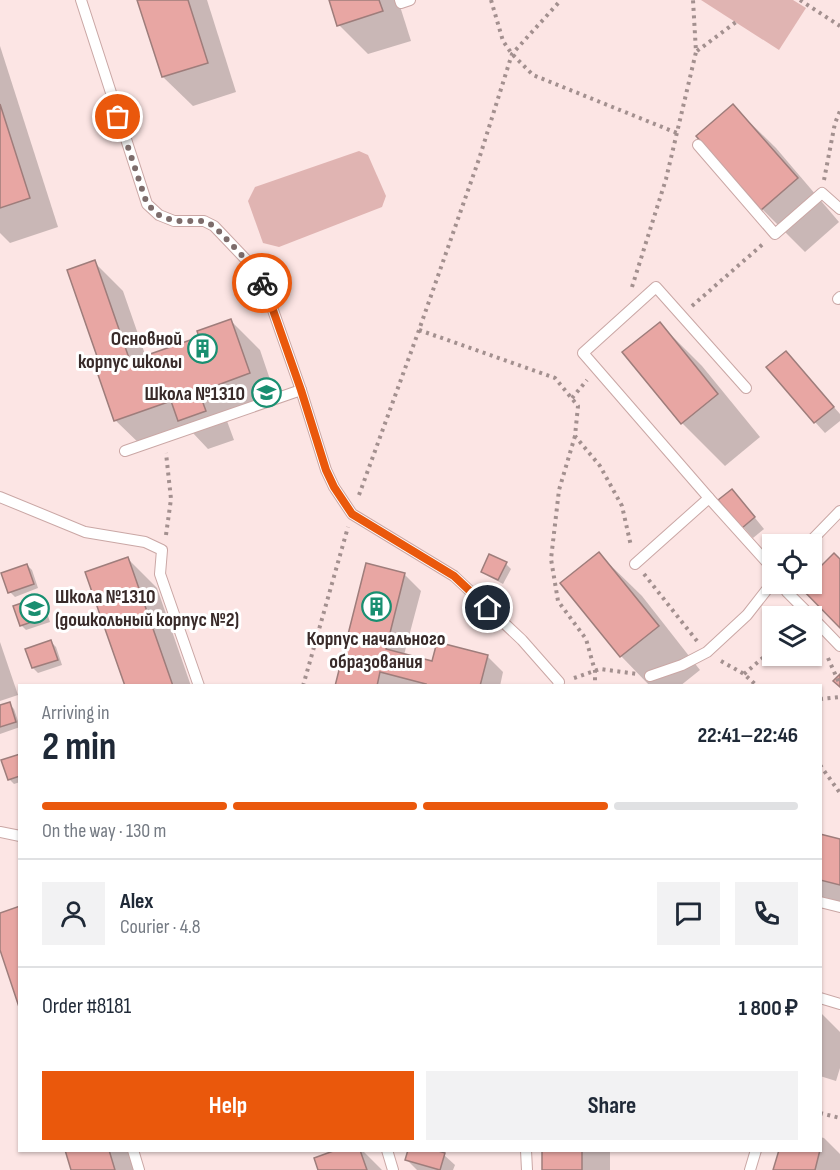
<!DOCTYPE html>
<meta charset="utf-8">
<style>
body{margin:0;font-family:"Sofia Sans Condensed",sans-serif;background:#f2f2f3;color:#1f2937;height:100vh;display:flex;flex-direction:column;font-size:22px;white-space:nowrap}
*{box-sizing:border-box;margin:0}
p{font-size:20px;color:#747a83}
.icon{flex:none;width:33px;height:33px;fill:none;stroke:currentColor;stroke-width:2;stroke-linecap:round;stroke-linejoin:round}
.map{position:relative;flex:1;overflow:hidden}
.side{position:absolute;left:18px;top:684px;width:804px;height:468px;display:flex;flex-direction:column;background:#fff;border-radius:0px;box-shadow:0 2px 4px #0004}
.side>*{flex:none}
.tools{position:absolute;left:762px;top:534px;display:grid;gap:12px}
.tools a{display:grid;place-items:center;width:60px;height:60px;border-radius:0px;background:#fff;box-shadow:0 2px 4px #0004;font-size:30px}
.pin{position:absolute;display:grid;place-items:center;width:51px;height:51px;color:#fff;margin:-26px;border:3px solid #fff;border-radius:50%;box-shadow:0 2px 6px #0007}
.courier{position:absolute;display:grid;place-items:center;width:60px;height:60px;margin:-30px;border:4px solid #ea580c;border-radius:50%;background:#fff;color:#222;box-shadow:0 2px 8px #0007}
.overview em{font-style:normal;font-weight:700}
.overview div{display:flex;flex-direction:column-reverse}
.overview{display:flex;align-items:center;justify-content:space-between;height:102px;padding:0 24px}
h1{font-size:39px;font-weight:700;line-height:45px}
.bar{display:grid;grid-template-columns:repeat(4,1fr);gap:9px 6px;align-content:center;height:72px;padding:0 24px}
.bar i{height:8px;border-radius:4px;background:#e0e1e3}
.bar .on{background:#ea580c}
.bar p{grid-column:span 4}
.line{display:flex;align-items:center;gap:15px;padding:0 24px;border-top:2px solid #e0e1e3}
.line div{flex:1}
.round{display:grid;place-items:center;flex:none;width:63px;height:63px;border-radius:0px;background:#f2f2f3}
.primary-button{display:flex;gap:12px;margin-top:auto;padding:12px 24px}
.primary-button a{flex:1;height:69px;border-radius:0px;background:#ea580c;color:#fff;font-size:24px;font-weight:700;line-height:69px;text-align:center}
.primary-button a+a{background:#f2f2f3;color:#1f2937}
.map>svg:first-child{display:block}
.green{fill:#e0b4b2}
.shadow{fill:#0003}
.building{fill:#e8a6a3;stroke:#9e7d7b;stroke-width:1.5}
.lines{fill:none;stroke-linecap:round;stroke-linejoin:round}
.lane-casing{stroke:#caa7a5;stroke-width:12}
.path{stroke:#a3908f;stroke-width:4;stroke-dasharray:3 4.5;stroke-linecap:butt}
.lane{stroke:#fff;stroke-width:10}
.done{stroke:#7d6c6b;stroke-width:6;stroke-dasharray:0 10.8}
.route{stroke:#ea580c;stroke-width:8}
.labels{text-anchor:middle;stroke-width:6;stroke-linejoin:round;paint-order:stroke}
.poi-label{font-size:20px;font-weight:bold;fill:#392b2a;stroke:#fff;text-anchor:end}
</style>
<div class="map">
<svg width="840" height="1170" viewBox="0 0 840 1170">
<rect width="100%" height="100%" fill="#fce5e4"/>
<!-- green -->
<g class="green">
<path d="M701 0H793L806 8 779 50Z"/>
<path d="M359 151 368 155 386 196 382 207 279 247 263 243 248 201 255 187Z"/>
</g>
<!-- shadow -->
<g class="shadow">
<path d="M139 0H207L236 92 193 106 163 77Z"/>
<path d="M331 0H398L411 41 368 54 339 25Z"/>
<path d="M0 46 58 227 10 243 0 233Z"/>
<path d="M733 106 776 148 839 222 805 252 762 209 698 136Z"/>
<path d="M94 262 123 291 146 357 201 338 231 321 260 350 278 403 227 421 234 440 208 449 192 432 145 449 115 420 101 365Z"/>
<path d="M660 324 702 366 760 437 725 466 682 423Z"/>
<path d="M786 353 840 414V421L825 433 815 422Z"/>
<path d="M742 502 764 529 753 538 743 527Z"/>
<path d="M599 554 642 596 700 670 680 686H650L621 656Z"/>
<path d="M128 559 157 588 191 686H126Z"/>
<path d="M506 564 511 569 503 584 488 576 483 571Z"/>
<path d="M27 565 32 570 38 588 15 597 10 592Z"/>
<path d="M367 565 405 575 421 591 404 655 433 663 487 656 503 672 500 686H336Z"/>
<path d="M39 599 44 604 50 622 26 630 21 625Z"/>
<path d="M0 642 18 695 0 701Z"/>
<path d="M51 642 56 647 62 665 38 673 33 668Z"/>
<path d="M9 704 14 709 20 727 0 734V707Z"/>
<path d="M20 755V782L14 784 9 779Z"/>
<path d="M820 835 840 841V905L820 900Z"/>
<path d="M820 1012 840 1032V1068L836 1081 820 1076Z"/>
<path d="M820 1137 824 1138 840 1154V1170H775L781 1150H820Z"/>
<path d="M66 1150H128L134 1170H72Z"/>
<path d="M341 1150H362L382 1170H320Z"/>
<rect x="544" y="1150" width="66" height="20"/>
<path d="M444 1155 455 1165 453 1170H417L407 1160Z"/>
</g>
<!-- building -->
<g class="building">
<path d="M137 0H188L208 63 162 77Z"/>
<path d="M329 0H379L383 11 337 26Z"/>
<path d="M0 104 30 198 0 208Z"/>
<path d="M733 104 798 178 761 210 696 136Z"/>
<path d="M95 260 130 361 199 337 197 331 231 319 250 373 199 392 206 411 178 421 171 401 114 421 95 366 100 365 67 270Z"/>
<path d="M660 322 718 394 681 424 622 352Z"/>
<path d="M786 351 834 407 814 423 766 367Z"/>
<path d="M732 489 755 517 742 528 718 500Z"/>
<path d="M599 552 659 626 620 657 560 583Z"/>
<path d="M834 553 840 559V628L799 586 802 584H812V575Z"/>
<path d="M489 554 507 562 498 580 481 572Z"/>
<path d="M128 557 173 686H125L85 572Z"/>
<path d="M366 563 405 573 386 649 432 661 437 642 488 655 480 686H425L426 684 380 672 377 686H335Z"/>
<path d="M27 564 34 584 8 593 1 573Z"/>
<path d="M39 597 46 617 20 626 13 606Z"/>
<path d="M51 640 58 660 32 668 25 649Z"/>
<path d="M840 674V687L833 681Z"/>
<path d="M10 702 16 722 0 727V705Z"/>
<path d="M20 754V776L8 780 1 760Z"/>
<path d="M820 834 840 839V885L820 880Z"/>
<path d="M20 906V1010L0 950V913Z"/>
<path d="M65 1150H109L115 1170H71Z"/>
<path d="M336 1150H360L367 1170H318L314 1158Z"/>
<path d="M408 1150H435L445 1153 440 1170 405 1160Z"/>
<rect x="542" y="1150" width="40" height="20"/>
<path d="M779 1150H820L815 1170H773Z"/>
</g>
<g class="lines">
<defs>
<g id="lane">
<path d="M81 0 147 204 159 215 174 221H204L214 226 254 268 267 293 301 390 326 470 334 487 352 514 454 576 522 640 559 682 558 686"/>
<path d="M400 0 401 3 410 0"/>
<path d="M698 145 775 234 822 193 840 209"/>
<path d="M838 299 840 297"/>
<path d="M125 451 301 390"/>
<path d="M0 497 85 532 145 542 162 550 160 574 199 686"/>
<path d="M709 498 583 353 656 287 746 388"/>
<path d="M808 544 840 511"/>
<path d="M635 564 709 498 772 568"/>
<path d="M783 584 787 592 811 616"/>
<path d="M812 617 840 646"/>
<path d="M650 676 682 665 707 652 747 615 772 583"/>
<path d="M0 832 20 836"/>
<path d="M820 902 840 907"/>
<path d="M820 998 840 1004"/>
<path d="M133 1150 139 1170"/>
<path d="M387 1150 393 1170"/>
<path d="M526 1150 527 1170"/>
<path d="M750 1170 756 1150"/>
</g>
</defs>
<!-- lane casing -->
<use href="#lane" class="lane-casing"/>
<!-- path -->
<g class="path">
<path d="M491 0 503 41 512 54 533 75 677 133"/>
<path d="M800 0 840 26"/>
<path d="M697 51 736 22"/>
<path d="M824 180 835 123 840 111"/>
<path d="M632 287 666 179 696 52 693 0"/>
<path d="M692 306 763 244"/>
<path d="M419 330 555 378 578 406 575 436 600 466 622 506 631 546"/>
<path d="M572 398 587 380"/>
<path d="M575 436 559 490 551 559 558 601 586 639 595 671V686"/>
<path d="M359 495 419 330 479 159 512 54 561 0"/>
<path d="M166 535 171 499 166 453"/>
<path d="M644 574 697 641"/>
<path d="M828 658 840 685"/>
<path d="M721 661 744 674 757 686"/>
<path d="M744 674 772 650"/>
<path d="M574 678 600 669 637 674"/>
<path d="M303 686 348 527"/>
<path d="M820 699 840 697"/>
<path d="M820 765 840 793"/>
<path d="M820 1113 840 1118"/>
</g>
<!-- lane -->
<use href="#lane" class="lane"/>
</g>
<g class="lines">
<!-- done -->
<path class="done" d="M118 117 147 204 159 215 174 221H204L214 226 254 268 262 283"/>
<!-- route -->
<path class="route" d="M262 283 267 293 301 390 326 470 334 487 352 514 454 576 488 608"/>
</g>
<!-- icons -->
<defs>
<symbol id="building-ring" viewBox="-11 -11 22 22"><circle r="9.5" fill="#fff" stroke="#198f71" stroke-width="1.5"/><path d="M-4-6H4V6H1V3H-1V6H-4ZM-2.5-4.3h1.7v1.8h-1.7ZM.8-4.3h1.7v1.8H.8ZM-2.5-1h1.7V.8h-1.7ZM.8-1h1.7V.8H.8Z" fill="#198f71"/></symbol>
<symbol id="school-ring" viewBox="-11 -11 22 22"><circle r="9.5" fill="#fff" stroke="#198f71" stroke-width="1.5"/><path d="M0-5L7-2L0 1L-7-2ZM-4 1L0 2.5L4 1V4Q0 6-4 4Z" fill="#198f71"/></symbol>
</defs>
<g fill-rule="evenodd">
<use href="#building-ring" x="186" y="332" width="33" height="33"/>
<use href="#school-ring" x="250" y="376" width="33" height="33"/>
<use href="#building-ring" x="360" y="590" width="33" height="33"/>
<use href="#school-ring" x="18" y="592" width="33" height="33"/>
</g>
<g class="labels">
<!-- poi labels -->
<g class="poi-label">
<text x="182" y="345">Основной<tspan x="182" dy="23">корпус школы</tspan></text>
<text x="245" y="400">Школа №1310</text>
<text x="55" y="603" text-anchor="start">Школа №1310<tspan x="55" dy="23">(дошкольный корпус №2)</tspan></text>
<text x="376" y="645" text-anchor="middle">Корпус начального<tspan x="376" dy="23">образования</tspan></text>
</g>
</g>
</svg>
<div class="tools">
<a><svg class="icon" aria-label="locate" viewBox="0 0 24 24"><circle cx="12" cy="12" r="6"/><path d="M12 2v4M12 18v4M2 12h4M18 12h4"/></svg></a>
<a><svg class="icon" aria-label="layers" viewBox="0 0 24 24"><path d="M12 4l9 5-9 5-9-5zM3 14l9 5 9-5"/></svg></a>
</div>
<div class="pin" style="left:118px;top:117px;background:#ea580c"><svg class="icon" aria-label="bag" viewBox="0 0 24 24"><path d="M5 8h14l-1 12H6zM9 8a3 3 0 0 1 6 0"/></svg></div>
<div class="pin" style="left:488px;top:608px;background:#1f2937"><svg class="icon" aria-label="home" viewBox="0 0 24 24"><path d="M3 11l9-7 9 7M6 9v11h12V9"/></svg></div>
<div class="courier" style="left:262px;top:283px"><svg class="icon" aria-label="bike" viewBox="0 0 24 24"><circle cx="6" cy="16" r="4"/><circle cx="18" cy="16" r="4"/><path d="M6 16l4-8h5l3 8M10 8l3 8H6M13 5h3"/></svg></div>
<section class="side">
<div class="overview"><div><h1>2 min</h1><p>Arriving in</p></div><em>22:41–22:46</em></div>
<div class="bar"><i class="on"></i><i class="on"></i><i class="on"></i><i></i><p>On the way · 130 m</p></div>
<div class="line" style="height:108px"><a class="round"><svg class="icon" aria-label="person" viewBox="0 0 24 24"><circle cx="12" cy="8" r="4"/><path d="M4 21q1-7 8-7t8 7"/></svg></a><div><b>Alex</b><p>Courier · 4.8</p></div><a class="round"><svg class="icon" aria-label="chat" viewBox="0 0 24 24"><path d="M4 5h16v11H9l-5 4z"/></svg></a><a class="round"><svg class="icon" aria-label="phone" viewBox="0 0 24 24"><path d="M5 4h4l2 5-3 2q2 4 5 5l2-3 5 2v4C11 20 4 13 5 4z"/></svg></a></div>
<div class="line" style="height:78px"><div>Order #8181</div><b>1 800 ₽</b></div>
<div class="primary-button"><a>Help</a><a>Share</a></div>
</section>
</div>
